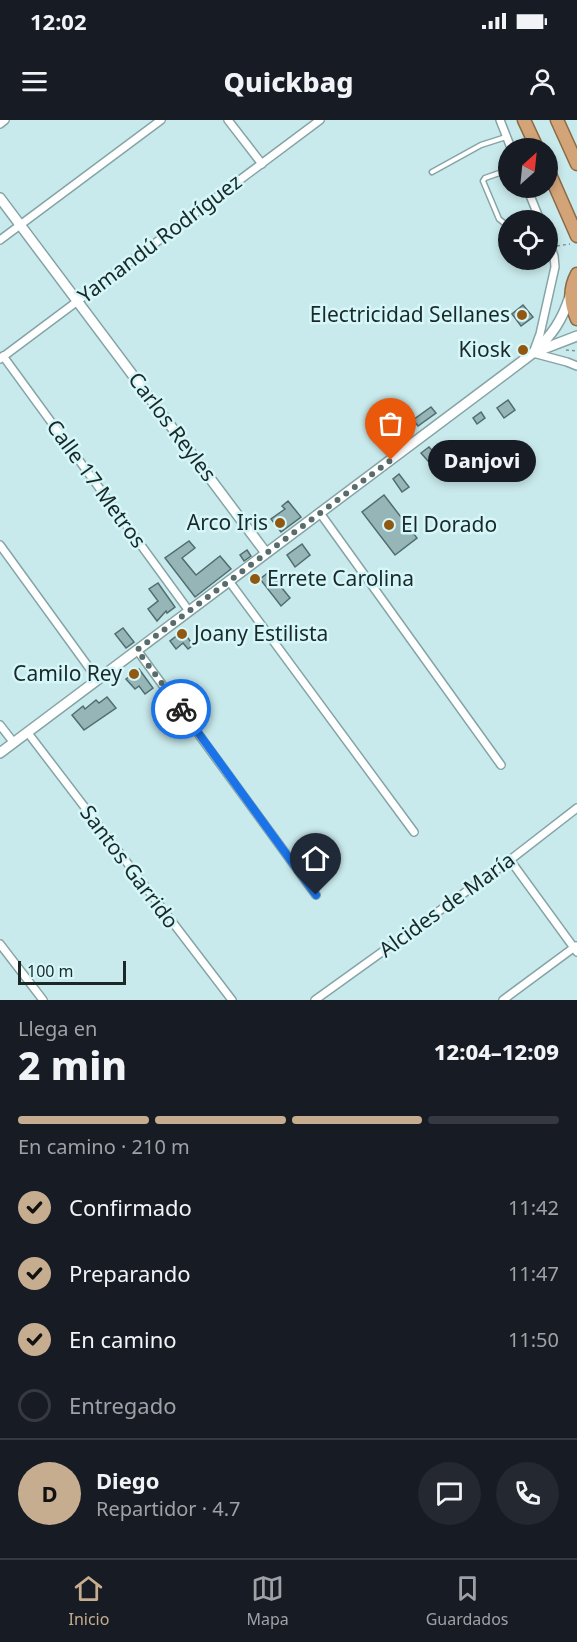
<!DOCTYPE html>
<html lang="es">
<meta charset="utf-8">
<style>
body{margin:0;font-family:"Noto Sans",sans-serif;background:#242831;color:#f1f3f6;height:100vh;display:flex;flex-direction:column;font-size:22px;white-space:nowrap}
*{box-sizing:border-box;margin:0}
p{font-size:20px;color:#9ea1a6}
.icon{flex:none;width:33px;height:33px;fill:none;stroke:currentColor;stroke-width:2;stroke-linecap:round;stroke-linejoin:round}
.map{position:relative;height:880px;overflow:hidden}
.panel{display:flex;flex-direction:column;background:#171b24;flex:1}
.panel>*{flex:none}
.needle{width:39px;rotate:27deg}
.controls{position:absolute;left:498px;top:18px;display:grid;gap:12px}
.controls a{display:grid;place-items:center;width:60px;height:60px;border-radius:50%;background:#171b24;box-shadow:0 3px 9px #0003;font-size:30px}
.scale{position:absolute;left:18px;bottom:15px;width:108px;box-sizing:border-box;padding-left:6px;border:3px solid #1b2828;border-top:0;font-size:16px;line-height:21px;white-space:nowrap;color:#1b2828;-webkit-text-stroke:4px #d6f7f9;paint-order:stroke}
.pin{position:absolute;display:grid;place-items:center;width:51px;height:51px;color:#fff;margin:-62px -26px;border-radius:50% 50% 50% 0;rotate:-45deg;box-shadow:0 0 6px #0007}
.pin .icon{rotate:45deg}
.courier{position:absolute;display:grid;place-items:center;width:60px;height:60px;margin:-30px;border:4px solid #1a73e8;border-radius:50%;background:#fff;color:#222;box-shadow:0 2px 8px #0007}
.bubble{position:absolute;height:42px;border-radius:21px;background:#171b24;box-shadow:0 3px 9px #0003;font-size:20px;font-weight:800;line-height:42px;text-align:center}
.summary em{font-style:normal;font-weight:800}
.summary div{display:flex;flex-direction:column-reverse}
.summary{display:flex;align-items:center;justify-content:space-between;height:102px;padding:0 18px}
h1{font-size:39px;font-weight:800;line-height:45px}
.bar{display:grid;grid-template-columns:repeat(4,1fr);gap:9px 6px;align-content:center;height:72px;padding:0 18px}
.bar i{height:8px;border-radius:4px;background:#363941}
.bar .on{background:#c6ad8f}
.bar p{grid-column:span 4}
.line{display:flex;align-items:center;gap:15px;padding:0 18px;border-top:2px solid #363941}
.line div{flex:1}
.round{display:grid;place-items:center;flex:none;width:63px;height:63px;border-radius:32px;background:#242831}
ol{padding:0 18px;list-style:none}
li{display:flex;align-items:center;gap:18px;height:66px}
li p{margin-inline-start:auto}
li .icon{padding:6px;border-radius:50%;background:#c6ad8f;color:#111;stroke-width:4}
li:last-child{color:#9ea1a6}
li i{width:33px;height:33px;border:3px solid #363941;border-radius:50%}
.status{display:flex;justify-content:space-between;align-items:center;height:42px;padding:0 30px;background:#171b24;direction:ltr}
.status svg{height:16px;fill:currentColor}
header{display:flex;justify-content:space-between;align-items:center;height:78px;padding:0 18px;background:#171b24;font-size:27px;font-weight:800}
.dock{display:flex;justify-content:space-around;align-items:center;height:84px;border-top:2px solid #363941;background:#171b24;font-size:16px;color:#9ea1a6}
.dock a{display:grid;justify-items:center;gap:3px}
.dock .on{color:#c6ad8f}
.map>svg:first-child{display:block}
.building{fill:#96b5b7;stroke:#506d6f;stroke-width:1.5}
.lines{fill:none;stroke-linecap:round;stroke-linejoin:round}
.service-casing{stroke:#85a4a6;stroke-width:7}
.minor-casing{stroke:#85a4a6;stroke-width:10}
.tertiary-casing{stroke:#85a4a6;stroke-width:12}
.trunk-casing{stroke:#8b6a46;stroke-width:15}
.path{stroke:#7c9495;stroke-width:1.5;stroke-dasharray:3 3;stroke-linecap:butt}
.service{stroke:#fff;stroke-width:4}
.minor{stroke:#fff;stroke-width:7}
.tertiary{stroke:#fff;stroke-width:9}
.trunk{stroke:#d2a478;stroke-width:12}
.done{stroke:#586c6d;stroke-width:6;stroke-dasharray:0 10.8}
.route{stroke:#1a73e8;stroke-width:8}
.poi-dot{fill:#915812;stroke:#d6f7f9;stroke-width:2}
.labels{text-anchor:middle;stroke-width:5;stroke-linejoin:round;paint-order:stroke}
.street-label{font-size:21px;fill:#1b2828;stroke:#d6f7f9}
.poi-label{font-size:21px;fill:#1b2828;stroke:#d6f7f9;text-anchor:end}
</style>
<div class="status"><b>12:02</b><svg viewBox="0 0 49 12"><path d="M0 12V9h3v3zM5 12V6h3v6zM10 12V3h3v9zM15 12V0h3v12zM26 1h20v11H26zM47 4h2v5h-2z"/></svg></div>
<header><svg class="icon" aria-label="menu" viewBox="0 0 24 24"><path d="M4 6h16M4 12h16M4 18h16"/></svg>Quickbag<svg class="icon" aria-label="person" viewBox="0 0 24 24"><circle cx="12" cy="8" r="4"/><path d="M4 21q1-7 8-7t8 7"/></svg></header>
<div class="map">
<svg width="577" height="880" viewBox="0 0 577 880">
<rect width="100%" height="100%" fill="#c9eaec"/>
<!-- building -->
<g class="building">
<path d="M523 185 533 197 521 206 512 194Z"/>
<path d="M508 280 515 290 504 298 497 288Z"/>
<path d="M431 287 436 293 418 306 413 300Z"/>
<path d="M481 292 485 298 477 304 473 298Z"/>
<path d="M392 300 404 315 396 322 384 306Z"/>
<path d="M429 327 436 335 428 341 421 333Z"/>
<path d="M399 354 409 367 402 372 393 359Z"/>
<path d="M384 375 417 418 395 435 362 392Z"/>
<path d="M288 381 301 397 281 412 271 399 285 389 282 386Z"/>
<path d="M189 421 195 428 182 438 196 455 220 436 231 449 195 477 165 438Z"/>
<path d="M302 424 310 435 295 447 287 435Z"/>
<path d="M247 430 251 436 244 441 240 435Z"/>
<path d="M269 452 290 478 281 486 260 459Z"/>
<path d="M158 463 175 487 167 493 166 491 157 501 148 489 158 481 149 469Z"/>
<path d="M123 508 134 522 126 528 115 514Z"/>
<path d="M183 511 193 525 188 529 183 523 176 529 170 521Z"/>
<path d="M139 549 153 568 145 574 139 566 135 569 126 559Z"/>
<path d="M107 577 116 588 84 610 72 595 83 586 85 589 96 580 99 583Z"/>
</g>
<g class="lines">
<defs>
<g id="service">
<path d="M508 50 485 58 483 61 499 99 504 103H508"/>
<path d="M432 52 481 25 506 17"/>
<path d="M523 100 537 96"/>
</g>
<g id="minor">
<path d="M228 0 262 44"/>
<path d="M500 0 511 28"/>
<path d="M0 4 5 0"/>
<path d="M527 68 540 100"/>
<path d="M548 118 554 136 555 147 540 214 533 233 567 242 577 246"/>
<path d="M0 120 161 0"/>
<path d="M3 236 189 491"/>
<path d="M0 239 320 0"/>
<path d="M320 393 501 645"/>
<path d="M0 425 98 560"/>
<path d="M229 461 414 712"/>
<path d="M137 530 316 775"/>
<path d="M0 605 14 623"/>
<path d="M28 613 232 880"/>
<path d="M510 740 577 832"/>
<path d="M0 824 43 880"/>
<path d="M315 880 510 740 577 688"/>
<path d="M503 880 576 826"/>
</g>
<g id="tertiary">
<path d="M0 78 266 433"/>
<path d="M538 231 577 216"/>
<path d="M0 633 533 233C552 215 562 201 570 176"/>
</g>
<g id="trunk">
<path d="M524 0 537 28"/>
<path d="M557 0 577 44"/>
<path d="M548 50 577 116"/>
<path d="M577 154C569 169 570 184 577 199"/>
</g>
</defs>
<!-- service casing -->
<use href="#service" class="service-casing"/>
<!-- minor casing -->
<use href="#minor" class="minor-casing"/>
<!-- tertiary casing -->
<use href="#tertiary" class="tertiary-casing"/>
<!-- trunk casing -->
<use href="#trunk" class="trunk-casing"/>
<!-- path -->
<g class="path">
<path d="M557 126 570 124"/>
<path d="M566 230 577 231"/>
</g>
<!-- service -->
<use href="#service" class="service"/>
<!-- minor -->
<use href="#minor" class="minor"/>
<!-- tertiary -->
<use href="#tertiary" class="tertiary"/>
<!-- trunk -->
<use href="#trunk" class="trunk"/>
</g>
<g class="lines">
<!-- done -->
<path class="done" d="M181 589 137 530 391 340"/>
<!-- route -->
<path class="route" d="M181 589 316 775"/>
</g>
<!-- markers -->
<g class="poi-dot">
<circle cx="522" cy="195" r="6"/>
<circle cx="523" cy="230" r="6"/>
<circle cx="280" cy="403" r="6"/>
<circle cx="389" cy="405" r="6"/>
<circle cx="255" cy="459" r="6"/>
<circle cx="182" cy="514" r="6"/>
<circle cx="134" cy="554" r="6"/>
</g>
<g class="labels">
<!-- street labels -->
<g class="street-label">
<text transform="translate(160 119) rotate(-37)" y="7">Yamandú Rodríguez</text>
<text transform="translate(172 307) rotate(53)" y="7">Carlos Reyles</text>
<text transform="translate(96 364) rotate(54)" y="7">Calle 17 Metros</text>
<text transform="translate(129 747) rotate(53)" y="7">Santos Garrido</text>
<text transform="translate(447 785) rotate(-36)" y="7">Alcides de María</text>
</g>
<!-- poi labels -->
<g class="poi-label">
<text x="510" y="202">Electricidad Sellanes</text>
<text x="511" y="237">Kiosk</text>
<text x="268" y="410">Arco Iris</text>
<text x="401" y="412" text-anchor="start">El Dorado</text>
<text x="267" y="466" text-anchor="start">Errete Carolina</text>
<text x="194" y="521" text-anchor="start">Joany Estilista</text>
<text x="122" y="561">Camilo Rey</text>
</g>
</g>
</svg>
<div class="controls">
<a><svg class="needle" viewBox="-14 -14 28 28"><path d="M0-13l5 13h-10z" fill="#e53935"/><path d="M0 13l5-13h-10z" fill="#9ea1a6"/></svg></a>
<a><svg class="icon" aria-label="locate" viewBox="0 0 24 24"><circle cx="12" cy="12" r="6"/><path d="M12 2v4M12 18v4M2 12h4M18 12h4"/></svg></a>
</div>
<div class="scale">100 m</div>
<div class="pin" style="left:391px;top:340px;background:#ea580c"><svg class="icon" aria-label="bag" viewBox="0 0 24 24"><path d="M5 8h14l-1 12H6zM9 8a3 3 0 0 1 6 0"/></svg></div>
<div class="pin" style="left:316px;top:775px;background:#1f2937"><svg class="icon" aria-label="home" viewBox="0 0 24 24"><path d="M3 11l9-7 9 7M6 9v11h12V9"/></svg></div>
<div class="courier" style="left:181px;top:589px"><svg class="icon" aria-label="bike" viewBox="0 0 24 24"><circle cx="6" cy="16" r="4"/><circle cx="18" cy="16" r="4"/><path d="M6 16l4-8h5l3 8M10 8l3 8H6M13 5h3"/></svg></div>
<div class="bubble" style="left:428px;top:320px;width:108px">Danjovi</div>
</div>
<section class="panel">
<div class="summary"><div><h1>2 min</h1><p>Llega en</p></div><em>12:04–12:09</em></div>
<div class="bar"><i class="on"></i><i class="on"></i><i class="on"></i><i></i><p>En camino · 210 m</p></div>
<ol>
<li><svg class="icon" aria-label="check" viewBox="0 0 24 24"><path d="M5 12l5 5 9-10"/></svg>Confirmado<p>11:42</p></li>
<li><svg class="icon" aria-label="check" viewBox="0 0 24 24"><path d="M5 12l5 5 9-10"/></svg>Preparando<p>11:47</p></li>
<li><svg class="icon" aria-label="check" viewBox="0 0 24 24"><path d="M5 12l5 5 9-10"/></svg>En camino<p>11:50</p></li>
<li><i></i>Entregado</li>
</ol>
<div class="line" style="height:108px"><b class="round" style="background:#c6ad8f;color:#111">D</b><div><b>Diego</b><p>Repartidor · 4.7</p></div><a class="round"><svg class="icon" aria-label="chat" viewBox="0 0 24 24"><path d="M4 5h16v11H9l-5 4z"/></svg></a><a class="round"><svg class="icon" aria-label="phone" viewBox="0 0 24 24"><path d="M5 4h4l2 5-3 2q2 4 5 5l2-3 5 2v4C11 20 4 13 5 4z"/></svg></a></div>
</section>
<nav class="dock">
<a class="on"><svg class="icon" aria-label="home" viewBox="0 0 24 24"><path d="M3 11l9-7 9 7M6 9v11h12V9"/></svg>Inicio</a>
<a><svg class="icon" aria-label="map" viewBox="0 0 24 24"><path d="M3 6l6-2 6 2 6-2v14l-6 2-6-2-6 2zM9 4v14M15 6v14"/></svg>Mapa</a>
<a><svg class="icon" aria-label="saved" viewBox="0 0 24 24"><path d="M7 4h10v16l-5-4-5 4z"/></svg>Guardados</a>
</nav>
